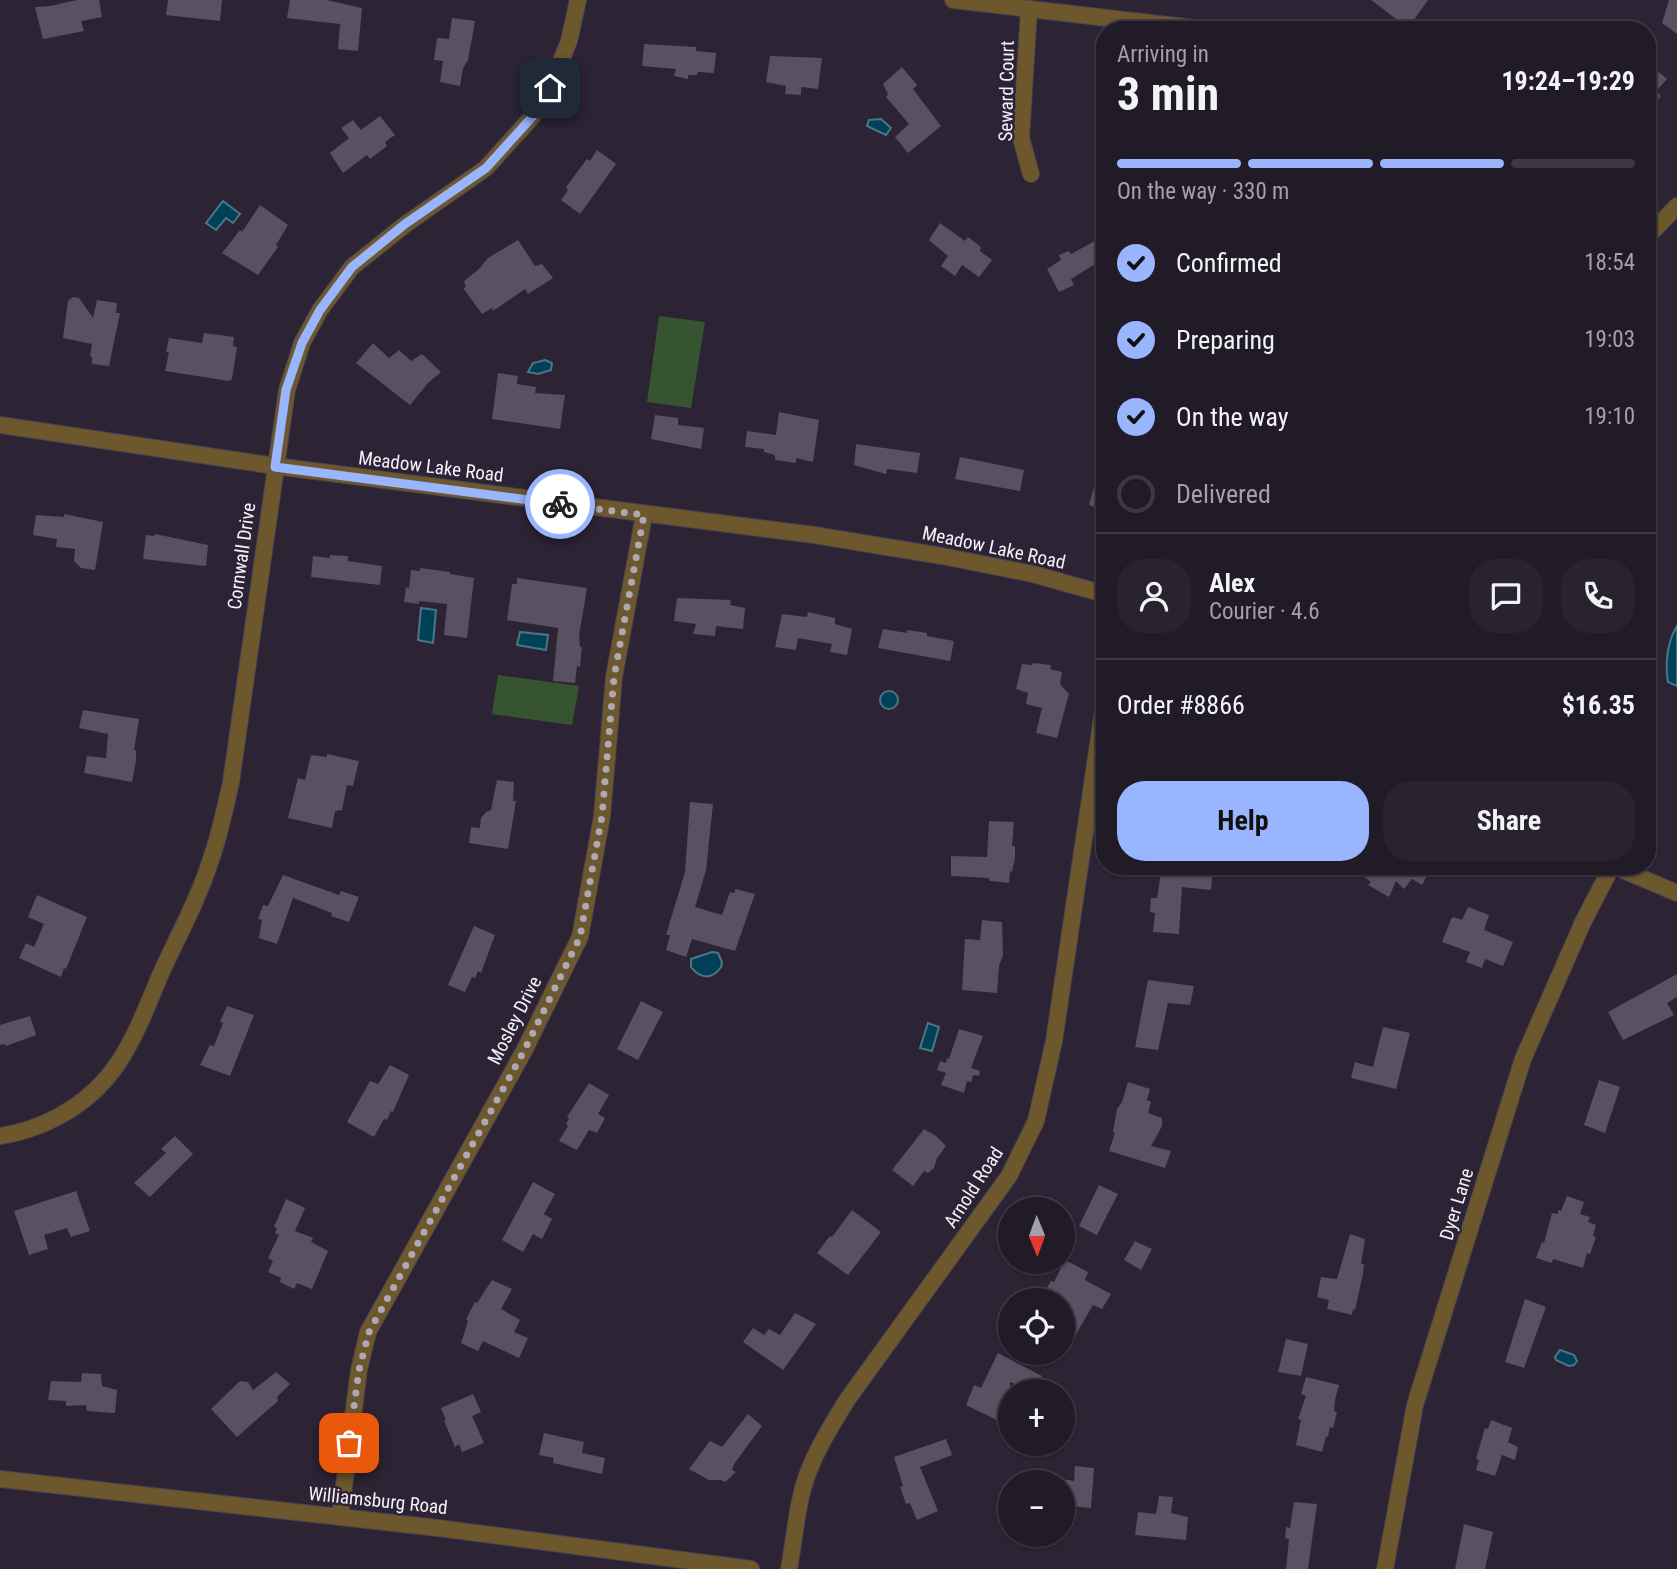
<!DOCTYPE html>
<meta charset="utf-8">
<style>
body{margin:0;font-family:"Roboto Condensed",sans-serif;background:#29232f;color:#f1f3f6;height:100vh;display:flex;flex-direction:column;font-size:26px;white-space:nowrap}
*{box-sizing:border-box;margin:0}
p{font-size:23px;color:#a2a1a7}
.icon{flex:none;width:38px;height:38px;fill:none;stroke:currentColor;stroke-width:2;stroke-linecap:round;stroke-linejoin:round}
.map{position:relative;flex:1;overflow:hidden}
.panel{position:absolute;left:1096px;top:21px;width:560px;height:854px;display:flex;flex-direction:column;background:#211a27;border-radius:28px;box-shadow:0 2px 5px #0004,0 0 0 2px #3e3844}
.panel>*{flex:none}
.needle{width:46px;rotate:179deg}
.tools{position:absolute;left:998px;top:1197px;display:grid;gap:14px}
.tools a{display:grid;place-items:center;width:77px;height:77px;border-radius:50%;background:#211a27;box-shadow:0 2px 5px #0004,0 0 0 2px #3e3844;font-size:35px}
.pin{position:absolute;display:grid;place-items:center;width:60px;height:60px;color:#fff;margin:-30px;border-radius:14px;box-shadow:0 4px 10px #0006}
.courier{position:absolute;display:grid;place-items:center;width:70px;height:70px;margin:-35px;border:5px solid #99b5fd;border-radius:50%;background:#fff;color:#222;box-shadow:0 2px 9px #0007}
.headline em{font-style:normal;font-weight:700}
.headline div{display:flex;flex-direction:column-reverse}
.headline{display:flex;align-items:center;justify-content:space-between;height:119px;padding:0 21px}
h1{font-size:46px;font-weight:700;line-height:52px}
.bar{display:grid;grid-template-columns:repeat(4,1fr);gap:10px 7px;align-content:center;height:84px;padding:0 21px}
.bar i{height:9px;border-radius:5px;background:#3e3844}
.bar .current{background:#99b5fd}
.bar p{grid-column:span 4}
.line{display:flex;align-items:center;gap:18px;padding:0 21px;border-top:2px solid #3e3844}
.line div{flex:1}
.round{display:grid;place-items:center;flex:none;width:74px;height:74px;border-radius:28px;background:#29232f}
ol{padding:0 21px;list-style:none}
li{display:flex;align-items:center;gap:21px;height:77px}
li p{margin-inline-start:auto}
li .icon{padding:7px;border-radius:50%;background:#99b5fd;color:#111;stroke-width:4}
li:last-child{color:#a2a1a7}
li i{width:38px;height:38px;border:4px solid #3e3844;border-radius:50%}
.cta{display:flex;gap:14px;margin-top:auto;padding:14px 21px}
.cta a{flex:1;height:80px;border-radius:28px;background:#99b5fd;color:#111;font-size:28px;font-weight:700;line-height:80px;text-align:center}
.cta a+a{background:#29232f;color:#f1f3f6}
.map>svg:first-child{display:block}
.green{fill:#375431}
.water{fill:#004157;stroke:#4a7688;stroke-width:2}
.building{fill:#5a5063}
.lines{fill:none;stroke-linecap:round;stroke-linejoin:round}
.minor-casing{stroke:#484050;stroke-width:18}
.minor{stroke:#6d572d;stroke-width:16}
.done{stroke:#afa8b6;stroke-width:7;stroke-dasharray:0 12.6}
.route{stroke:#99b5fd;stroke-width:9}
.labels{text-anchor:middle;stroke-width:5;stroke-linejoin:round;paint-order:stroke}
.street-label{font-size:19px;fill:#f6f0fc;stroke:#2c2334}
</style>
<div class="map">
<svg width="1677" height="1569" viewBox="0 0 1677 1569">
<rect width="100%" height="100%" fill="#2c2334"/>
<!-- green -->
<g class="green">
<path d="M659 316 705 322 691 408 647 402Z"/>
<path d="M498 675 579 686 572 725 492 714Z"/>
</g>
<!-- water -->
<g class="water">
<path d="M881 119 891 128 886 135 867 126 869 120Z"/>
<path d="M223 201 240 214 233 223 226 218 216 230 206 223Z"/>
<path d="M545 360 552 363 551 370 538 374 528 372 533 363Z"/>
<path d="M421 608 436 610 433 643 418 640Z"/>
<path d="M1677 626V686L1668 682C1665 664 1667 642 1677 626Z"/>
<path d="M520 632 548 635 546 650 517 645Z"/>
<circle cx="889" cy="700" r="9"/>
<path d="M712 952 718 953 722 962 721 967C712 980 700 979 691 967V959Z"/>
<path d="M928 1023 939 1027 932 1051 920 1048Z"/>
<path d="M1560 1350 1574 1355 1577 1361 1574 1365 1569 1366 1556 1360 1555 1357Z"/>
</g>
<!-- building -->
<g class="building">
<path d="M77 0H99L102 17 81 21 84 31 43 39 35 7 50 6Z"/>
<path d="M168 0H222L220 21 166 15Z"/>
<path d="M290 0H326L362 8 358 51 338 49 340 24 287 18Z"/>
<path d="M1371 0H1428L1408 28Z"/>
<path d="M1669 0H1677V34L1662 23Z"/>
<path d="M452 18 475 21 468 60 463 68 460 86 440 82 443 61 434 60 437 38 449 39Z"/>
<path d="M644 44 696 47V51L716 53 714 73 698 72 697 75H688V79L674 76 676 69 642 66Z"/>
<path d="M770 56 822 58 818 89 801 87V95L785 94 786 86 766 82Z"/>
<path d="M1647 62 1667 79 1656 91 1661 96 1647 112Z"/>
<path d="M902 67 917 85 913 89 941 126 908 153 895 137 909 124 886 97 888 94 883 84Z"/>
<path d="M380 116 395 135 385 142 387 146 370 159 367 155 343 173 330 153 349 138 341 128 353 120 361 130Z"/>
<path d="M597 150 616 164 580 214 561 200 568 190 566 187 587 159 590 161Z"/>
<path d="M260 205 288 225 276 245 278 247 258 275 222 253 240 230 242 232Z"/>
<path d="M940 223 965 241 968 237 981 247 980 251 992 260 979 277 962 265 955 276 941 266 948 256 929 240Z"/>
<path d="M1104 236V280L1095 264 1071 279 1074 285 1059 292 1047 269 1061 260 1059 255 1069 251 1071 254Z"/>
<path d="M518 240 535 266 542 264 553 278 528 294 525 289 493 311 492 308 482 314 463 288 466 287 464 281 479 269 488 258Z"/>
<path d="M73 297 79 298 93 318 97 300 117 303 116 313H120L109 366 92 364V357L90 356 92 344 63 338 68 301Z"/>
<path d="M204 333 234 337 233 346 237 347 232 379 229 381 165 371 169 352H166L169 338 202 343Z"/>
<path d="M373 343 389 358 399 350 411 361 422 354 441 372 428 383 410 405 356 363Z"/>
<path d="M498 373 518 376 517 384 536 387 535 393 565 395 560 429 492 419Z"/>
<path d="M779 412 819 420 813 462 796 458V463L775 460V455L764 452V449L745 447 747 431 776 435Z"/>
<path d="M655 415 678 418V425L704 428 701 449 651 439Z"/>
<path d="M856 444 920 453 917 473 887 469 886 474 854 465Z"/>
<path d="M960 457 1024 470 1020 491 955 479Z"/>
<path d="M1101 462 1104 463V510L1089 505Z"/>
<path d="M64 514 103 522 95 570 81 568 74 561 75 549 56 547 57 539 33 535 36 515 64 517Z"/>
<path d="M155 534 208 545 206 566 143 559 146 535 154 536Z"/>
<path d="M330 555 348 556V561L382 566 380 585 311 577 313 556 330 558Z"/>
<path d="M420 568 450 572V574L474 578 467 638 444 635 447 604 419 601V604L404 602 406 587 409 588 411 570 420 571Z"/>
<path d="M517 578 587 588 579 636 580 647H582L580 667 577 666 575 683 553 681 558 628 507 620 512 584H517Z"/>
<path d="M677 598 731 600 730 605 745 608 743 629 716 626 715 636 693 634 696 624 674 621Z"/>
<path d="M808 612 835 618V624L852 629 847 655 830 652 832 644 798 638 796 650 775 647 782 614 807 617Z"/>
<path d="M883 629 907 633V630L927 633V636L954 641 950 661 878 648Z"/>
<path d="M1033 663 1051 665 1050 669 1062 672 1060 684 1069 694 1057 738 1036 733 1042 708 1026 704 1028 693 1016 689 1022 664 1032 665Z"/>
<path d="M83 710 139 719 134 750H136V761L132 782 84 773 87 756 106 758 108 734 79 728Z"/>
<path d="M327 754 359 761 353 786 347 785 342 810 335 811 332 828 288 818 298 778 305 780 311 755 327 757Z"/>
<path d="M497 780 514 782 513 801H516L508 849 469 843 471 827 480 828 481 818 486 812 491 810Z"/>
<path d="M690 802 713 804 706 870 695 907 722 915 730 892 735 893V889L755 894 735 951 692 939 686 957 666 950 670 935H666L685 872Z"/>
<path d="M989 821 1014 822 1012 846H1015V858L1012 872 1010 871 1009 883 990 881 988 878 951 876V856L987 857Z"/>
<path d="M1162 866 1213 867 1211 890 1182 887 1179 934 1153 932 1155 913 1150 912 1151 898H1157Z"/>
<path d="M1370 866H1432L1422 885 1412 879 1404 889 1396 881 1389 897 1368 885 1371 882 1364 877Z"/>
<path d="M283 875 339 895 341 891 359 897 349 922 331 916 332 913 293 898 277 944 259 938 262 920 258 919 263 905 268 906Z"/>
<path d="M37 895 87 917 66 969 64 968 61 977 19 958 26 943 34 947 44 924 28 917Z"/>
<path d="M1468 907 1489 915 1484 930 1513 942 1503 966 1485 959 1482 968 1466 962 1470 952 1442 942 1451 919 1454 917 1462 920Z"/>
<path d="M982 920 1002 922 1003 955 999 966 997 993 962 990 965 939 980 940Z"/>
<path d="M474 926 495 935 481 973 478 971 475 978 472 977 465 992 448 985Z"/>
<path d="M1677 974V997L1667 1003 1674 1015 1623 1040 1608 1012Z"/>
<path d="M1148 980 1194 986 1190 1005 1168 1003 1158 1050 1135 1047Z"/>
<path d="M641 1001 663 1012 638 1060 617 1049Z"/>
<path d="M227 1006 254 1015 230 1076 200 1065 210 1045 214 1046 223 1023 220 1022Z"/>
<path d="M30 1016 36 1035 6 1046 5 1044 0 1045V1025Z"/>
<path d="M1383 1027 1410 1033 1396 1089 1351 1078 1355 1062 1373 1067Z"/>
<path d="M959 1029 983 1036 971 1068 980 1071 979 1076 973 1075 971 1082 967 1081 964 1093 941 1085 946 1073 937 1070 940 1061 946 1063 947 1058 949 1059Z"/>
<path d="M390 1065 409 1075 393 1112 391 1111 387 1120 384 1119 374 1137 347 1122 370 1081 378 1084Z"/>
<path d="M1599 1080 1620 1087 1605 1133 1584 1125Z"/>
<path d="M1128 1082 1150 1089 1147 1100 1151 1102 1148 1113 1162 1118V1126L1151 1146 1171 1151 1165 1168 1109 1151 1115 1133 1113 1132 1117 1109 1122 1102Z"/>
<path d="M589 1083 609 1095 598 1114 605 1118 597 1133 589 1130 577 1150 559 1141 568 1126 566 1124 569 1119 567 1117Z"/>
<path d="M924 1129 936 1136 946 1146 937 1158 934 1168 928 1173 924 1171 913 1186 892 1170Z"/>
<path d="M175 1136 193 1154 150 1197 134 1183 166 1153 161 1149Z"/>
<path d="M533 1182 555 1194 544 1214 552 1219 542 1239 533 1234 523 1252 502 1240Z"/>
<path d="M1099 1185 1118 1194 1097 1235 1079 1226Z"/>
<path d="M76 1191 90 1231 71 1237 67 1228 44 1235 48 1249 29 1255 14 1211Z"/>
<path d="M1567 1196 1584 1202 1580 1214 1590 1217 1588 1222 1596 1225 1593 1236 1596 1237 1590 1254 1587 1253 1583 1268 1553 1259 1552 1263 1536 1258 1542 1242 1544 1243 1552 1213 1558 1214V1210L1561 1211Z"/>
<path d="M286 1199 305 1208 295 1231 313 1238 311 1242 328 1251 312 1289 297 1283 294 1289 280 1282 281 1278 268 1272 273 1261 268 1258 279 1235 275 1233 277 1228 274 1227Z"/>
<path d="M852 1210 881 1232 848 1275 817 1253 830 1236 832 1237Z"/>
<path d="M1350 1234 1365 1239 1361 1264H1364L1363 1274 1355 1310 1353 1309 1352 1315 1327 1309 1329 1300 1317 1297 1321 1277 1337 1279Z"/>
<path d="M1135 1241 1152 1249 1141 1270 1124 1260Z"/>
<path d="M1065 1260 1088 1272 1085 1280 1111 1294 1102 1309 1093 1305 1075 1336 1062 1330V1300H1040L1051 1281 1054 1282Z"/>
<path d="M492 1280 512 1289 501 1309 520 1320 514 1332 528 1338 519 1358 483 1341 478 1351 461 1343 468 1321 466 1319 475 1302 477 1303Z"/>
<path d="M1525 1299 1546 1307 1524 1368 1505 1362Z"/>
<path d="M795 1313 816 1324 783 1370 743 1342 753 1328 764 1335 769 1329 780 1335Z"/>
<path d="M1286 1339 1308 1344 1301 1376 1278 1372Z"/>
<path d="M998 1353 1042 1376 1035 1391 1010 1382V1417L1005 1424 966 1405 974 1385 981 1388Z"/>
<path d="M276 1372 290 1384 277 1397 278 1401 237 1437 211 1409 240 1381 248 1382 253 1390Z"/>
<path d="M82 1373 101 1374 102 1386 117 1390 115 1413 87 1411 86 1405 66 1406V1401L48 1400 51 1381 81 1382Z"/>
<path d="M1306 1377 1339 1385 1335 1400 1334 1411 1337 1412 1333 1428 1330 1427 1328 1437 1326 1436 1322 1452 1296 1445 1301 1420 1298 1419 1306 1396 1301 1394Z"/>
<path d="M473 1394 481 1412 472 1416 484 1443 462 1452 459 1444 455 1447 444 1421 446 1420 441 1408Z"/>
<path d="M748 1414 762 1426 734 1464 732 1470 736 1472 725 1482 721 1480H709L689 1469 710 1441 722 1447Z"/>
<path d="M1491 1420 1512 1428 1508 1442 1518 1447 1515 1460 1502 1455 1495 1476 1476 1470 1479 1460 1476 1459 1485 1428 1488 1429Z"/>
<path d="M544 1433 584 1442 582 1453 605 1458 602 1474 553 1463 554 1458 539 1455Z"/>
<path d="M946 1439 952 1455 920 1467 938 1511 917 1520 910 1503 906 1504 900 1487 903 1486 894 1457Z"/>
<path d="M1075 1466 1094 1468 1091 1508 1062 1505V1479L1074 1481Z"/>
<path d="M1159 1496 1173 1497 1171 1513 1188 1517 1186 1540 1135 1535 1138 1512 1156 1514Z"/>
<path d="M1294 1502 1317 1504 1308 1569H1286L1289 1539 1285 1538 1286 1527 1290 1528Z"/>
<path d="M1464 1524 1493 1532 1485 1569H1455Z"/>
</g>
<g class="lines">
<defs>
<g id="minor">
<path d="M953 0 1211 30"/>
<path d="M1029 9 1021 138 1031 174"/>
<path d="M1647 237 1677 206"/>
<path d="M0 425 275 466 814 535 942 556 1033 574 1104 594"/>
<path d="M1613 866 1677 893"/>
<path d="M0 1136C40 1130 79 1110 106 1079 132 1049 146 1008 162 971 179 934 199 898 211 859 220 834 225 808 231 782L287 390 302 343 320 310 352 267 406 224 486 168 533 116 550 88 569 41 578 0"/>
<path d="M0 1479 438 1528 751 1569"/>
<path d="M340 1517 359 1370 368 1332 524 1051 580 937 602 816 614 677 644 515"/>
<path d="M789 1569C794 1542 796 1514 803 1488 812 1456 830 1428 847 1400L1009 1176 1036 1121 1054 1041 1104 704"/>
<path d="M1385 1569 1415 1405 1523 1059 1583 922 1612 866"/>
</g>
</defs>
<!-- minor casing -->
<use href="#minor" class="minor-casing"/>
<!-- minor -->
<use href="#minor" class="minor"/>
</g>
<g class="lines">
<!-- done -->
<path class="done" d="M349 1443 359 1370 369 1332 524 1051 580 937 602 816 614 677 644 515 560 504"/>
<!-- route -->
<path class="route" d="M550 88 533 116 486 168 405 224 352 267 320 310 302 343 286 390 275 467 560 504"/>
</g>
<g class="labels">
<!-- street labels -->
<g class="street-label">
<text transform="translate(1006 91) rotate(-89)" y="7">Seward Court</text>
<text transform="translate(431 466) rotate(7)" y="7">Meadow Lake Road</text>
<text transform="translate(994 547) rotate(12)" y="7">Meadow Lake Road</text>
<text transform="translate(241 556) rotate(-82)" y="7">Cornwall Drive</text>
<text transform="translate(514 1020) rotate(-63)" y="7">Mosley Drive</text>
<text transform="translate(973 1187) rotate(-57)" y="7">Arnold Road</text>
<text transform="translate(1456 1204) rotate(-73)" y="7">Dyer Lane</text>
<text transform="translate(378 1500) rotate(6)" y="7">Williamsburg Road</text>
</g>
</g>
</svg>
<div class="tools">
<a><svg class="needle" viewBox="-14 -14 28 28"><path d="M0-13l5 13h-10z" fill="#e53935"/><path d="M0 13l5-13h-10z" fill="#a2a1a7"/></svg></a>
<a><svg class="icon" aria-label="locate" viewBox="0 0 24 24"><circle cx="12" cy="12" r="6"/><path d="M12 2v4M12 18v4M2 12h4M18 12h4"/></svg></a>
<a>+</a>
<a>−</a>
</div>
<div class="pin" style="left:349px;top:1443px;background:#ea580c"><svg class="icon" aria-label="bag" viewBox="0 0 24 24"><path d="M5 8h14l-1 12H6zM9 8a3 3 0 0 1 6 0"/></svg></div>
<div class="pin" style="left:550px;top:88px;background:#1f2937"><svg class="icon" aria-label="home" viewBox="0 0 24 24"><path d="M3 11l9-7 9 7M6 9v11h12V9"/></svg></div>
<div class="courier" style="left:560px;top:504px"><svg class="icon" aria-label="bike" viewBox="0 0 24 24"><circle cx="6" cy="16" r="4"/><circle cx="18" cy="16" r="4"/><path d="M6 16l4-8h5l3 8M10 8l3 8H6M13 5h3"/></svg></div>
<section class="panel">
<div class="headline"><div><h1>3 min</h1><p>Arriving in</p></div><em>19:24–19:29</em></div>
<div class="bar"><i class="current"></i><i class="current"></i><i class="current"></i><i></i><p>On the way · 330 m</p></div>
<ol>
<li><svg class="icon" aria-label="check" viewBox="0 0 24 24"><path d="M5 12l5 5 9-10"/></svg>Confirmed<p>18:54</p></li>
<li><svg class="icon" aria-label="check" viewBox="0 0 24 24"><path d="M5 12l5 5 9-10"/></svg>Preparing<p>19:03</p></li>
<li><svg class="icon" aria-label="check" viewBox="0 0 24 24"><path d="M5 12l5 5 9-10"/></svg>On the way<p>19:10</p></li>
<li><i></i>Delivered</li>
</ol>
<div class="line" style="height:126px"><a class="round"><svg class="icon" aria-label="person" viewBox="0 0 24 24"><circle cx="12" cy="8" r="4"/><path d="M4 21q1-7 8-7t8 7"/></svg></a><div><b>Alex</b><p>Courier · 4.6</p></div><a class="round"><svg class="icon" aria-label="chat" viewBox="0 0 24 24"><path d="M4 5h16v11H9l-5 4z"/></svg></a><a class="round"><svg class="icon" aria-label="phone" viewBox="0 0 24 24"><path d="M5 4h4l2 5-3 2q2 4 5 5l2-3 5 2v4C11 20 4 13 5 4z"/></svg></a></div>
<div class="line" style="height:91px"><div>Order #8866</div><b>$16.35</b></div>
<div class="cta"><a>Help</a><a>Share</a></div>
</section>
</div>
